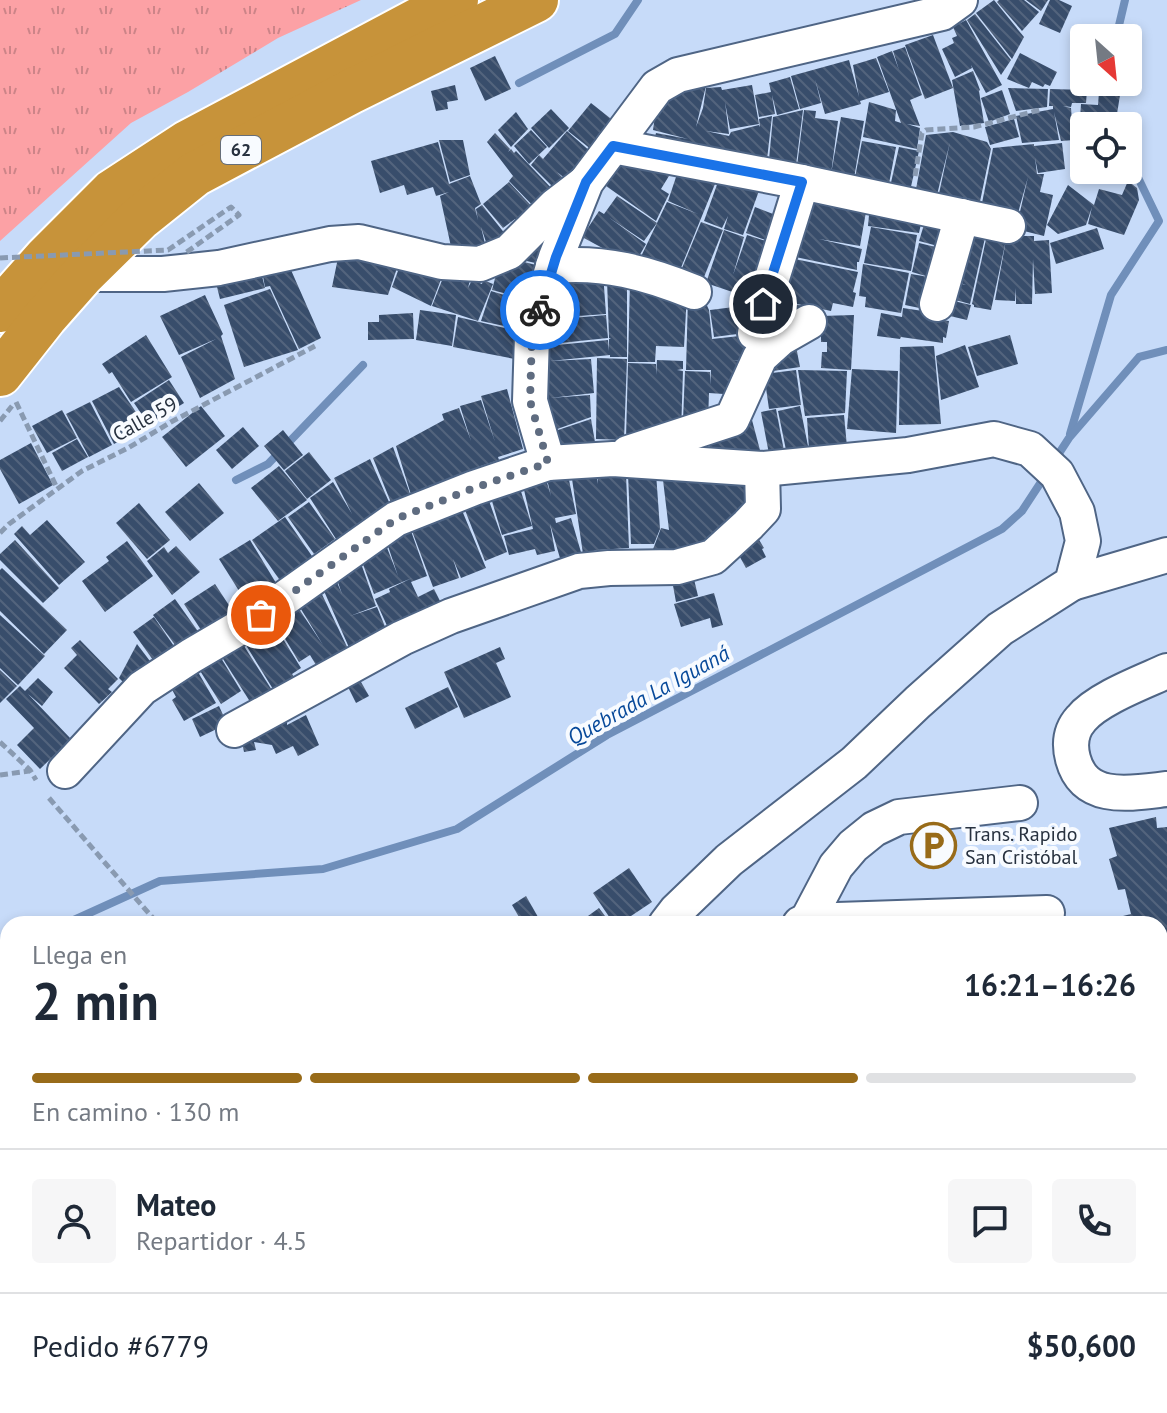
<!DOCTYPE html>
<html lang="es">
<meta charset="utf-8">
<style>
body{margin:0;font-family:"PT Sans",sans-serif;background:#f6f6f7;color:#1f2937;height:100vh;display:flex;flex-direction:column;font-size:30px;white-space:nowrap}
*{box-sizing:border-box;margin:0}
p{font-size:26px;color:#747a83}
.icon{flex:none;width:44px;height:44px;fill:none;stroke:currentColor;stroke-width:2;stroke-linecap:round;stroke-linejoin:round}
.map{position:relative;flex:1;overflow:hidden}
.panel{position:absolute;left:0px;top:916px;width:1168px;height:498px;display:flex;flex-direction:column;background:#fff;border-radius:24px 24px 0 0;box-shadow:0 4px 12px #0003}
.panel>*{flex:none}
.needle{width:52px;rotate:153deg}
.buttons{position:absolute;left:1070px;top:24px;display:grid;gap:16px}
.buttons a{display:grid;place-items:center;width:72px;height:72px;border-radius:8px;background:#fff;box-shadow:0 4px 12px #0003;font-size:40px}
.pin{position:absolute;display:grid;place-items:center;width:68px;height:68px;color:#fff;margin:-34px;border:4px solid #fff;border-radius:50%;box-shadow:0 2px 8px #0007}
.courier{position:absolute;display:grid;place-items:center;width:80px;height:80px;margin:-40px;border:6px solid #1a73e8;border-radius:50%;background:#fff;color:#222;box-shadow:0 2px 10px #0007}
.overview em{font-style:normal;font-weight:700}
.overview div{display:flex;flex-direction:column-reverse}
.overview{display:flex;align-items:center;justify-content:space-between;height:136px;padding:0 32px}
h1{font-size:52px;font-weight:700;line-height:60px}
.bar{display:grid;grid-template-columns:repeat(4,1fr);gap:12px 8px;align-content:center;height:96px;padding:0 32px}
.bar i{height:10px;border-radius:6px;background:#e0e1e3}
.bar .selected{background:#986b19}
.bar p{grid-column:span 4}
.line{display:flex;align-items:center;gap:20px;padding:0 32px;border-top:2px solid #e0e1e3}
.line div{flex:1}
.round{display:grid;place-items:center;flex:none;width:84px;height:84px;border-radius:8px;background:#f6f6f7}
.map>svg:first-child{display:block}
.grass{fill:url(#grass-tufts)}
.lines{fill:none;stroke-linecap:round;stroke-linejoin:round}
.stream{stroke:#708fba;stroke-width:8}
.building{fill:url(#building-back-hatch)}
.minor-casing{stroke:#4f6585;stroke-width:38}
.highway-casing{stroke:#fff;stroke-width:48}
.path{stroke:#899ab1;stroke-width:5;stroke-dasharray:8 4;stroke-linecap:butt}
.minor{stroke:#fff;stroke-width:34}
.highway{stroke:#c7933a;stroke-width:44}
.path-bridge{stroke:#899ab1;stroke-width:5;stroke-dasharray:8 4;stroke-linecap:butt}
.done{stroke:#5f6c80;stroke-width:8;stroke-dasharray:0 14.4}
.route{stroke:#1a73e8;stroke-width:10}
.labels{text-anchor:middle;stroke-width:8;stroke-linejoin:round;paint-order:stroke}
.shield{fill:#f8fbff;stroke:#666e79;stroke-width:2}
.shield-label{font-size:18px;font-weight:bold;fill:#27313f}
.street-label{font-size:20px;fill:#27313f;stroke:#f8fbff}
.poi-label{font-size:20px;fill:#27313f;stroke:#f8fbff;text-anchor:start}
.water-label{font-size:22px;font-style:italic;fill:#07499a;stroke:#f8fbff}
</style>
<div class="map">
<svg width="1167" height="1413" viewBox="0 0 1167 1413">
<defs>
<pattern id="grass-tufts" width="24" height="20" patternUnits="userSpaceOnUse" patternTransform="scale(2)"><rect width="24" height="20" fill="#fca1a5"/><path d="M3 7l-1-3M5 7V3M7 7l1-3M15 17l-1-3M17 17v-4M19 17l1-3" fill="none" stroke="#cc8488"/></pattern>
<pattern id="building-back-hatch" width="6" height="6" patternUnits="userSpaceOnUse" patternTransform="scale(2)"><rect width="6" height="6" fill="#384d6b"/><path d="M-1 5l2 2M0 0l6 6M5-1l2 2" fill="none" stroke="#53647d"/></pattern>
</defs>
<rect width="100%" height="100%" fill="#c7dbf9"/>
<!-- grass -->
<path class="grass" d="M0 0H361L278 38 188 92 131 123 0 241Z"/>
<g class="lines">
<!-- stream -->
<g class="stream">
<path d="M1116 38 1125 0"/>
<path d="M519 83 615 34 638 0"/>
<path d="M1109 101 1111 82"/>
<path d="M1070 434 1111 295 1159 221 1128 157"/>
<path d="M1054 461 1069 438 1139 357 1167 350"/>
<path d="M236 480 268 464 363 365"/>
<path d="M65 924 160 881 323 869 457 829 607 735 1002 529 1022 511 1045 476"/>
<path d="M0 954 8 950"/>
</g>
</g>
<!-- building -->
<g class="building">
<path d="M994 0 1024 37 1012 59 976 13Z"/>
<path d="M999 0H1024L1039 12 1022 31 997 2Z"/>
<path d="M1026 0H1048L1041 11Z"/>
<path d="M1050 0H1059L1072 6 1060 33 1039 24Z"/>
<path d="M975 14 1011 60 1001 75 967 20Z"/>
<path d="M966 20 1002 85 986 93 971 65 972 68 955 77 942 49 954 43 952 38 957 36 953 27Z"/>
<path d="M933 35 953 88 925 99 905 45Z"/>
<path d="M905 47 922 95 910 100 920 126 907 124 920 128 917 149 863 137 869 102 896 110 895 121 901 123 877 57 892 51 899 70 893 51Z"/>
<path d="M1020 53 1057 72 1050 86 1045 84 1043 87 1032 82 1029 88 1007 79Z"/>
<path d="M495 56 511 89 485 101 470 68Z"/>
<path d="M876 58 889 92 860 101 861 104 825 114 815 79 821 103 800 109 791 76 849 60 859 97 853 65Z"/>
<path d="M973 71 980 90 979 91 984 123 960 126 952 80Z"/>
<path d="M790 77 799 109 777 115 772 95 775 114 759 117 755 95 771 92 769 83Z"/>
<path d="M455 85 458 100 447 102 448 109 436 111 431 91Z"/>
<path d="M752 85 759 124 730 129 725 102 729 134 706 131 729 136 731 132 759 125 760 127 759 119 772 116 766 168 741 166 742 151 740 167 652 148 656 133 688 139 653 130 655 116 665 92 706 86 696 127 703 108 706 88 721 87 722 90Z"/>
<path d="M1008 88 1048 89 1047 107 1016 111Z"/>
<path d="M1050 89 1087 90 1086 103H1072L1071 107 1063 106 1071 108 1072 120 1080 119V121L1104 123V126H1084V150H1074V140L1061 141 1054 112 1059 140 1022 143 1016 116 1053 109V106H1049Z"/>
<path d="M1002 90 1010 114 989 122 981 98Z"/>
<path d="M1099 92 1120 95 1117 114H1113L1112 123 1080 119 1081 104 1098 105Z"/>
<path d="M591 103 615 122 592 150 568 131Z"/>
<path d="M551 109 569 128 549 148 531 128Z"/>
<path d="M803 110 795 173 768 170 773 117Z"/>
<path d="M804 110 816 111 815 118 838 121 831 174 841 117 864 121 854 178 796 174Z"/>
<path d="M516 112 528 129 511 147 498 130Z"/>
<path d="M1014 119 1019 137 990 145 985 127Z"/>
<path d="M531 130 547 147 529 164 514 146Z"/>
<path d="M567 131 592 153 567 180 557 172 566 181 557 191 531 165 539 155 543 159Z"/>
<path d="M953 132 987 142 991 149 978 211 937 203 950 142 935 203 914 200 926 135Z"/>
<path d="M495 133 510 149 508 152 511 149 514 153 516 151 555 192 538 211 509 181 513 176 487 142Z"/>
<path d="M439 140H463L470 175 450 182Z"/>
<path d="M862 141 896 147 887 194 853 188Z"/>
<path d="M438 142 449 184 470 176 481 204 475 208 478 220 476 209 482 205 510 240 489 251 481 227 486 248 453 256 440 196 449 192 436 196 433 187 407 195 404 185 380 193 371 161Z"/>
<path d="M1062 143 1065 169 1038 173 1035 158 1037 174H1044L1040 192 1053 195 1044 236 1016 229 1028 177 1018 213 981 208 993 148 1034 144V146Z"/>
<path d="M899 147 919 151 908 200 888 196Z"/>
<path d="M625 157 672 171 661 189 669 194 656 221 606 186Z"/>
<path d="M678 171 717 179 676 280 637 265 667 202 698 214 668 201Z"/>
<path d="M719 179 760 188 743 235 724 229 728 216 722 228 704 221Z"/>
<path d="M1128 181 1137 188 1139 200 1124 235 1088 224 1092 207 1086 225 1058 234 1047 225 1068 185 1094 205 1099 189 1122 195Z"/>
<path d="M509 182 537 212 520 226 515 219 503 228 483 204Z"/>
<path d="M802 192 867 206 860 246 819 239 862 249 859 262H857V270L786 255Z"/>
<path d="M617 196 657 223 644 241 608 217 646 244 634 265 582 237 599 211 604 214Z"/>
<path d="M894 206 924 210 919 233 868 226 869 215Z"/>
<path d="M755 207 781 217 771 242 746 233Z"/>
<path d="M927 215 957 223 949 249 919 241Z"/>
<path d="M701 222 723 230 702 282 680 273Z"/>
<path d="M964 224 987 229 970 304 941 296 946 280 966 285 950 279Z"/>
<path d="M871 227 917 235 911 271 864 263Z"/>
<path d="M1097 228 1104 249 1056 264 1050 243Z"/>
<path d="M541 230 558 238 544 265 518 259Z"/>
<path d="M724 230 744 237 733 275 747 235 772 243 753 299 706 283Z"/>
<path d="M988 230 1017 236H1034V241L1049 240 1052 293 1035 294 1033 259 1032 304H1016V288L1015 301 995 300 1006 240 991 310 974 307V305L972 304Z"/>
<path d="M919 243 948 250 934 311 905 305 911 274 929 277 912 272Z"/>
<path d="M339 253 399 262 388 295 332 287Z"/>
<path d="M785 257 858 272 853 292 856 293 853 307 833 303 831 311 778 300 818 310 766 327Z"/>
<path d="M402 260 443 274 431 306 392 287Z"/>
<path d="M516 260 544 267 533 301 492 290 497 271Z"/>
<path d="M287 261 321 338 299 349 270 286 265 287 261 266Z"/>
<path d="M863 264 909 273 901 313 865 307 866 297 859 296Z"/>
<path d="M260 268 265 288 220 299 215 279Z"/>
<path d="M446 270 470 280 468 288 472 280 482 284 483 280 493 284 478 321 432 306Z"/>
<path d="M603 273 606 314 551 318 550 299 564 298 563 276Z"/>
<path d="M607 279H627V357H610V355L550 361 591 359 594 393 550 398 590 395 591 417 546 433 537 347 608 340 609 351V339H611L609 338Z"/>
<path d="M630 281 687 293 684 347 656 346 655 362H628Z"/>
<path d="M270 289 298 350 244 367 224 305Z"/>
<path d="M491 291 531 303 522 330 481 321Z"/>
<path d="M205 295 223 334 221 336 235 379 200 398 181 357 216 339 179 355 160 316Z"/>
<path d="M688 297 704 299 709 310 712 339 749 335 745 361 732 360 747 362 738 395 709 393 708 421 683 420 685 371 710 372V385L711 370H686Z"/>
<path d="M941 298 971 305 967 320 937 313Z"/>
<path d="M750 305 753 332 714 337 710 310Z"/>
<path d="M903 308 936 313 934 319 949 321 946 338 943 337V343L901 337 900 339 877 336 881 313 902 317Z"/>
<path d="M420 310 456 315 452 346 416 340Z"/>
<path d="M413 313 414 339 368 340V322H379V315Z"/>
<path d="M606 315 608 338 551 344 549 320Z"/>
<path d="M854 315 851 370 821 368 822 352H827V342H821V316Z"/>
<path d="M458 317 522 332 520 360 453 347Z"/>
<path d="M146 335 172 377 131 402 112 372 109 374 102 364Z"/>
<path d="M1010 335 1018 364 977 376 968 347Z"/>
<path d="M794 336 800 367 766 372Z"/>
<path d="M965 345 979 387 941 400 936 356Z"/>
<path d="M934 346 941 424 899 425 900 347Z"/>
<path d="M597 358 627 359 624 440 596 439Z"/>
<path d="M657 360 683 361V369L677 370 683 371 681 433 626 438 628 363 656 364V375Z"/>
<path d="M852 369 898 371 896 433 847 429Z"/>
<path d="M796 370 801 405 769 409 764 374Z"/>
<path d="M798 370 847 371 845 413 805 416Z"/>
<path d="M169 380 184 403 149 425 134 403Z"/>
<path d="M119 387 146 427 114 444 92 401Z"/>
<path d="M507 389 523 449 498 457 499 460 478 467 479 470 412 498 396 446 444 420 442 414 459 408 471 441 460 406 481 400 495 442 481 396Z"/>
<path d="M90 402 112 445 89 457 66 414Z"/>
<path d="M201 406 225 436 186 467 162 437Z"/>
<path d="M800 406 808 446 786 450 778 411Z"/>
<path d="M776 409 784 451 769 454 761 412Z"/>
<path d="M62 410 77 438 47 453 32 426Z"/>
<path d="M844 415 847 447 809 450 807 418Z"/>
<path d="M591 419 595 442 554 448 549 433Z"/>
<path d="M752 420 761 454 713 461 707 436 737 423Z"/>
<path d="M243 427 259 446 232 469 216 450Z"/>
<path d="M283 430 303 455 284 470 264 446Z"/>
<path d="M77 439 88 457 62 471 52 453Z"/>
<path d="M31 443 53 485 19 504 0 469V460Z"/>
<path d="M393 447 413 502 394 510 373 458Z"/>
<path d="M309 452 331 480 307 499 285 471Z"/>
<path d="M370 459 393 511 359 527 358 525 336 539 310 498 333 482 352 514 334 478Z"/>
<path d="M279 466 307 500 278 521 251 488Z"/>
<path d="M567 470 576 514 555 518 556 523 571 518 583 559 562 565 550 524 555 551 537 555 535 549 509 555 504 536 533 529 522 481 545 476 551 496 546 475Z"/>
<path d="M598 470 597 484 599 474H626L629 548 597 550 583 554 571 472Z"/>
<path d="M656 473 660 529 654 544H631L628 474Z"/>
<path d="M663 480 747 481 749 516 729 518 731 532 673 560H649L661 528 669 530Z"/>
<path d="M518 482 532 526 502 535 489 491Z"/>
<path d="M199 483 224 513 190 541 165 512Z"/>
<path d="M487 495 507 552 485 561 463 505Z"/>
<path d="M309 502 335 539 314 554 288 517Z"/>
<path d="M139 503 170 540 147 559 116 523Z"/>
<path d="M461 508 486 568 461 578 453 559 459 578 433 587 412 531 438 522 436 518Z"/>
<path d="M285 517 314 559 281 582 252 540Z"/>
<path d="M47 520 85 562 59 585 14 534 22 526 30 535Z"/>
<path d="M411 531 427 576 411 582 418 597 434 589 444 609 422 620 418 611 388 628 375 599 390 592 389 589 412 578 374 594 358 551 384 540 398 576 386 540Z"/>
<path d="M758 538 764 548 762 549 766 557 746 568 736 550Z"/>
<path d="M15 540 59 588 43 603 0 560V554Z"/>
<path d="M250 540 276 583 246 602 219 559Z"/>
<path d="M127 541 153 576 105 612 82 581 109 561 106 557Z"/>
<path d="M176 546 200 572 172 595 147 561 164 547 168 553Z"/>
<path d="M357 552 376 606 350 616 377 607 386 629 359 640 362 648 351 652 320 582 333 573 342 594 333 568Z"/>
<path d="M2 568 67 630 44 654 0 611V570Z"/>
<path d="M693 575 698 596 676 602 672 580Z"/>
<path d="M215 584 236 616 205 636 184 604Z"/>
<path d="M318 586 350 653 319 670 310 655 299 662 272 617 295 603 323 645 296 601Z"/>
<path d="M714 593 723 625 712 628 710 618 681 627 674 604Z"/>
<path d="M175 599 202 637 181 653 153 615Z"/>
<path d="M0 615 45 656 18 685 0 668Z"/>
<path d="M154 617 178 652 158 667 133 632Z"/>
<path d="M270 618 301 668 292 674 297 681 276 694 241 637Z"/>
<path d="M239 638 275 695 254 708 218 651Z"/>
<path d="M80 640 118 679 108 689 112 692 99 704 64 668 77 655 71 648Z"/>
<path d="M137 644 156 669 130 689 119 678Z"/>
<path d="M500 647 505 659 496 663 511 697 464 718 444 672Z"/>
<path d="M218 653 241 691 221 704 197 666Z"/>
<path d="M0 670 17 686 0 703Z"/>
<path d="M198 672 216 703 184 721 172 700 176 697 168 682 186 679Z"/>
<path d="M357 675 369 696 356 703 345 681Z"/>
<path d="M38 678 53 692 42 706 28 694 71 739 40 769 17 745 34 728 6 699 20 686 25 691Z"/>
<path d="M448 687 458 707 415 729 405 708Z"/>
<path d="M219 706 229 728 221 727 200 737 192 719Z"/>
<path d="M274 713 287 721V725L306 715 319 745 298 756 293 746 276 754 272 745 254 742 256 750 244 752 240 732Z"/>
<path d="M1156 817 1157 828 1167 827V1033L1162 1034 1160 1026V924H1126L1123 916 1131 914 1125 889 1118 890 1109 859 1117 856 1109 828Z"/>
<path d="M629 868 652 902 619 924H614L593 893Z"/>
<path d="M526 896 542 924H523L512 905Z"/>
<path d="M599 908 611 924H577Z"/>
<path d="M0 1143 8 1159V1162L0 1165Z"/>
<path d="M1167 1163V1288H1160V1164Z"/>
<path d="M8 1164V1255L0 1239V1168Z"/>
<rect x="1160" y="1289" width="7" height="57"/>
<path d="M8 1306V1406H98L89 1413H0V1312Z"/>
<path d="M1160 1381H1167V1411L1160 1392Z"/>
<path d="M1161 1398 1166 1413H1141L1139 1406H1160Z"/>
<path d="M210 1406H225L229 1413H197Z"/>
<path d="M227 1406H282L286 1413H230Z"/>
<path d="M285 1406H301L305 1413H289Z"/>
<path d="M302 1406H356L360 1413H307Z"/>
<path d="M358 1406H391L380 1413H362Z"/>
<path d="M460 1406H563L570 1413H454Z"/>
<path d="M637 1406H660L667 1413H629Z"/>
<path d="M689 1406H743L738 1413H684Z"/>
<path d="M758 1406H836L840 1413H764Z"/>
<path d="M838 1406H868L855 1413H842Z"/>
<path d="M971 1406H1003L1007 1413H976Z"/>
<path d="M1005 1406H1071L1074 1413H1009Z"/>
</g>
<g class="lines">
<defs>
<g id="minor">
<path d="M613 146 802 182 1008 226"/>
<path d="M553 266C604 261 647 273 694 292"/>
<path d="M83 274H163L219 268 330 244 359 242 442 262 480 264 509 252 555 206 585 183"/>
<path d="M937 304 962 216"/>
<path d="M755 333 802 182"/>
<path d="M628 453 732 419 760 357 781 338 809 322"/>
<path d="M548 463 530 401 532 335 556 257 586 182 657 87 678 75 942 13 960 0"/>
<path d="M1072 583 1167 555"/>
<path d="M1167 671C1143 682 1097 699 1081 719 1071 730 1069 744 1073 759 1085 803 1132 793 1167 789"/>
<path d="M234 730 402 638 451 616 579 571 609 568 677 567 713 557 748 525 763 509 762 469"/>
<path d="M65 771 142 688 191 656 261 615 396 519 474 488 548 463 613 459 762 469 908 455 994 439 1030 449 1057 474 1077 512 1083 541 1072 583 1000 629 918 702 854 763 729 860 676 911 666 924"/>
<path d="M807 921 836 866 853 846 874 829 899 817 1020 803"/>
<path d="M800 924 807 921 1047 913"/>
<path d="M1160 1150 1167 1149"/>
<path d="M0 1261 8 1266"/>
<path d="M1160 1362 1167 1363"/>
<path d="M591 1406 597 1413"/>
<path d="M958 1406 962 1413"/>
<path d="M117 1413 122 1406"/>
<path d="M161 1413 173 1406"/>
<path d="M884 1413 898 1406"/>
</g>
<g id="highway">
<path d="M0 310 46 258 112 192 187 143 456 0"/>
<path d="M0 374 45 317 83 274 140 218 195 174 350 92 536 0"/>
</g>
</defs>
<!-- minor casing -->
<use href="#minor" class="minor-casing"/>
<!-- highway casing -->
<use href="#highway" class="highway-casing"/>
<!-- path -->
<g class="path">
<path d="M915 176 922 133 926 130 974 127 1040 110"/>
<path d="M16 402 57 488"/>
<path d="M0 421 12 406"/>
<path d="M0 533 9 524 82 471 128 448 171 422 315 346"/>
<path d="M0 742 30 770 36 780"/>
<path d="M0 775 29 771"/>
<path d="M49 798 158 924"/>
</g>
<!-- minor -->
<use href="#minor" class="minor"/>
<!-- highway -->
<use href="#highway" class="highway"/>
<!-- path-bridge -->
<path class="path-bridge" d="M0 258 168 250 231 207 239 215 184 254"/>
</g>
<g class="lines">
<!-- done -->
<path class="done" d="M261 615 396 519 474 488 548 463 530 401 532 335 540 310"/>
<!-- route -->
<path class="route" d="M540 310 556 257 586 182 613 146 802 182 763 304"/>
</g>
<!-- icons -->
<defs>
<symbol id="parking-ring" viewBox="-11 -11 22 22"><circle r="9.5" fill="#f8fbff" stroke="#986b19" stroke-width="1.5"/><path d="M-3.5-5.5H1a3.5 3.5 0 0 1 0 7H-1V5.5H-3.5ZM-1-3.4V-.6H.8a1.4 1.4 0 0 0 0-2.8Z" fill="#986b19"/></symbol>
</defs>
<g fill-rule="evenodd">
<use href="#parking-ring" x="908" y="820" width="51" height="51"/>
</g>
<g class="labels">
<!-- shield labels -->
<rect class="shield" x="221" y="136" width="40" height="28" rx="6"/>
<g class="shield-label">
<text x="241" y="156">62</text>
</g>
<!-- street labels -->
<g class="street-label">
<text transform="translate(145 419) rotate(-29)" y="7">Calle 59</text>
</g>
<!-- poi labels -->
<g class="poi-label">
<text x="965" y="841">Trans. Rapido<tspan x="965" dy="23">San Cristóbal</tspan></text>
</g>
<!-- water labels -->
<g class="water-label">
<text transform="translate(648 695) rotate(-29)" y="8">Quebrada La Iguaná</text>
</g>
</g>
</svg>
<div class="buttons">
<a><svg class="needle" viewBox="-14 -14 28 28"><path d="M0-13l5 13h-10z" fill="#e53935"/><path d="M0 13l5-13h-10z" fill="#747a83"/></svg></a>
<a><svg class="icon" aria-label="locate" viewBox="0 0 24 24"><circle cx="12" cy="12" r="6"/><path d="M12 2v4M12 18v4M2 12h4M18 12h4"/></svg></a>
</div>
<div class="pin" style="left:261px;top:615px;background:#ea580c"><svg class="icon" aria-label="bag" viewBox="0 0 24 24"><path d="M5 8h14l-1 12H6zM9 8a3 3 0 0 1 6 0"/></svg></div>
<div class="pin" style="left:763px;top:304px;background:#1f2937"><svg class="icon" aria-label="home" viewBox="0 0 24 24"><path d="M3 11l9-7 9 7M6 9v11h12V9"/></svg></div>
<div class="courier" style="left:540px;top:310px"><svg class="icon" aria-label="bike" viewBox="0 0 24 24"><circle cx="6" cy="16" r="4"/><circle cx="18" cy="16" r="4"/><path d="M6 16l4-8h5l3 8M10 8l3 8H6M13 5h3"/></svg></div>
<section class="panel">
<div class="overview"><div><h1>2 min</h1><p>Llega en</p></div><em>16:21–16:26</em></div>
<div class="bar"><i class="selected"></i><i class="selected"></i><i class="selected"></i><i></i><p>En camino · 130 m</p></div>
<div class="line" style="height:144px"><a class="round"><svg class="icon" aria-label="person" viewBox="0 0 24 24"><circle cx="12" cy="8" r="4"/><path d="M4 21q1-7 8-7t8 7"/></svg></a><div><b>Mateo</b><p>Repartidor · 4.5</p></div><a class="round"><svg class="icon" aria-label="chat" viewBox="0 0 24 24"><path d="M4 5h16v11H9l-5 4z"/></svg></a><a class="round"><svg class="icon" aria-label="phone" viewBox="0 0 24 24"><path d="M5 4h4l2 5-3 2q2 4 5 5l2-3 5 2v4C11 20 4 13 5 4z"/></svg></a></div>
<div class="line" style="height:104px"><div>Pedido #6779</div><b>$50,600</b></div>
</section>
</div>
